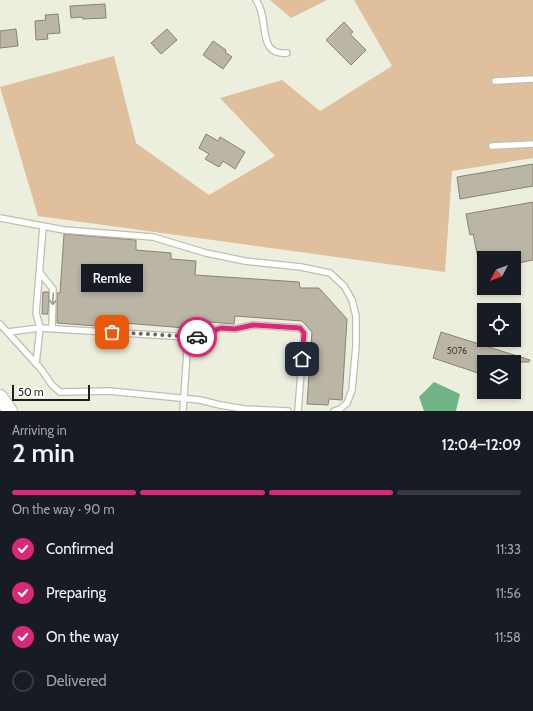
<!DOCTYPE html>
<meta charset="utf-8">
<style>
body{margin:0;font-family:Cabin,sans-serif;background:#242831;color:#f1f3f6;height:100vh;display:flex;flex-direction:column;font-size:15px;white-space:nowrap}
*{box-sizing:border-box;margin:0}
p{font-size:13px;color:#9ea1a6}
.icon{flex:none;width:22px;height:22px;fill:none;stroke:currentColor;stroke-width:2;stroke-linecap:round;stroke-linejoin:round}
.map{position:relative;height:411px;overflow:hidden}
.side{display:flex;flex-direction:column;background:#171b24;flex:1}
.side>*{flex:none}
.needle{width:26px;rotate:229deg}
.buttons{position:absolute;left:477px;top:251px;display:grid;gap:8px}
.buttons a{display:grid;place-items:center;width:44px;height:44px;border-radius:0px;background:#171b24;box-shadow:0 2px 6px #0003;font-size:20px}
.scale{position:absolute;left:12px;bottom:10px;width:78px;box-sizing:border-box;padding-left:4px;border:2px solid #1f1f19;border-top:0;font-size:11px;line-height:14px;white-space:nowrap;color:#1f1f19;-webkit-text-stroke:3px #fff;paint-order:stroke}
.pin{position:absolute;display:grid;place-items:center;width:34px;height:34px;color:#fff;margin:-17px;border-radius:8px;box-shadow:0 2px 6px #0006}
.courier{position:absolute;display:grid;place-items:center;width:40px;height:40px;margin:-20px;border:3px solid #db2777;border-radius:50%;background:#fff;color:#222;box-shadow:0 1px 5px #0007}
.bubble{position:absolute;height:28px;border-radius:0px;background:#171b24;box-shadow:0 2px 6px #0003;font-size:13px;font-weight:600;line-height:28px;text-align:center}
.summary em{font-style:normal;font-weight:600}
.summary div{display:flex;flex-direction:column-reverse}
.summary{display:flex;align-items:center;justify-content:space-between;height:68px;padding:0 12px}
h1{font-size:26px;font-weight:600;line-height:30px}
.bar{display:grid;grid-template-columns:repeat(4,1fr);gap:6px 4px;align-content:center;height:48px;padding:0 12px}
.bar i{height:5px;border-radius:3px;background:#363941}
.bar .on{background:#db2777}
.bar p{grid-column:span 4}
ol{padding:0 12px;list-style:none}
li{display:flex;align-items:center;gap:12px;height:44px}
li p{margin-inline-start:auto}
li .icon{padding:4px;border-radius:50%;background:#db2777;color:#fff;stroke-width:4}
li:last-child{color:#9ea1a6}
li i{width:22px;height:22px;border:2px solid #363941;border-radius:50%}
.map>svg:first-child{display:block}
.green{fill:#e0c09c}
.water{fill:#70b485}
.building{fill:#bab5a5;stroke:#888274}
.lines{fill:none;stroke-linecap:round;stroke-linejoin:round}
.service-casing{stroke:#bdbfae;stroke-width:8}
.tertiary-casing{stroke:#bdbfae;stroke-width:16}
.service{stroke:#fff;stroke-width:5.5}
.tertiary{stroke:#fff;stroke-width:14}
.oneway{stroke:#9a9a98}
.done{stroke:#67685e;stroke-width:4;stroke-dasharray:0 7.2}
.route{stroke:#db2777;stroke-width:5}
.labels{text-anchor:middle;stroke-width:3;stroke-linejoin:round;paint-order:stroke}
.number-label{font-size:9px;fill:#46443c}
</style>
<div class="map">
<svg width="533" height="411" viewBox="0 0 533 411">
<rect width="100%" height="100%" fill="#edefde"/>
<!-- green -->
<g class="green">
<path d="M270 0H327L291 18Z"/>
<path d="M354 0H533V158L452 171 445 272 38 216 0 87 114 56 136 143 209 195 275 156 220 98 282 80 320 111 392 66Z"/>
</g>
<!-- water -->
<path class="water" d="M434 382 460 394 456 411H424L419 397Z"/>
<!-- building -->
<g class="building">
<path d="M105 4 106 18 83 19 82 17 71 18 70 6Z"/>
<path d="M58 14 60 33 47 34 48 39 36 40 35 21 46 20 45 15Z"/>
<path d="M344 22 353 32 350 34 366 50 351 65 326 40Z"/>
<path d="M16 29 18 46 0 48V31Z"/>
<path d="M167 29 177 40 161 54 151 43Z"/>
<path d="M213 41 226 50 225 52 232 57 223 69 203 55Z"/>
<path d="M206 134 218 141 220 137 245 152 235 169 223 161 219 167 205 159 209 154 199 148Z"/>
<path d="M533 164V186L460 199 457 177Z"/>
<path d="M533 202V260L514 264V258H478L473 234 470 235 466 214Z"/>
<path d="M64 234 136 240V250L171 253V259L196 261 195 275 299 282 300 288H319L347 319 342 400 329 399 328 405 307 404 312 332 302 321 235 316 234 324 198 321V329L124 323V328L57 323V293H60Z"/>
<path d="M43 292H49L48 314H42Z"/>
<path d="M441 332 530 360 529 362H484V375L433 358Z"/>
</g>
<g class="lines">
<defs>
<g id="service">
<path d="M256 0C270 19 256 56 287 53"/>
<path d="M495 81 533 79"/>
<path d="M492 146 533 144"/>
<path d="M0 218 64 230 153 237 206 253 245 261 301 267 330 273 344 286 352 300 356 316V346L352 390 347 403 340 409 334 411"/>
<path d="M40 273 53 289 52 329"/>
<path d="M0 324 41 369 52 385 60 392 109 391 200 400 220 405 244 409 288 411"/>
<path d="M8 332 40 328 188 337H198L221 328 235 329 253 325 300 328 304 333 298 411"/>
<path d="M36 364 40 328 36 313 43 227"/>
<path d="M183 411 188 337"/>
</g>
<path id="tertiary" d="M0 397 10 411"/>
</defs>
<!-- service casing -->
<use href="#service" class="service-casing"/>
<!-- tertiary casing -->
<use href="#tertiary" class="tertiary-casing"/>
<!-- service -->
<use href="#service" class="service"/>
<!-- tertiary -->
<use href="#tertiary" class="tertiary"/>
</g>
<!-- one-way arrows -->
<defs><path id="oneway-shaft" d="M-6 0H5M1.5-3L5.5 0L1.5 3" fill="none" stroke-width="1.6" stroke-linecap="round" stroke-linejoin="round"/></defs>
<use class="oneway" href="#oneway-shaft" transform="translate(53 299) rotate(92)"/>
<g class="lines">
<!-- done -->
<path class="done" d="M112 332 197 337"/>
<!-- route -->
<path class="route" d="M197 337 221 328 235 329 253 325 300 328 304 333 302 359"/>
</g>
<g class="labels">
<!-- number labels -->
<g class="number-label">
<text x="457" y="354">5076</text>
</g>
</g>
</svg>
<div class="buttons">
<a><svg class="needle" viewBox="-14 -14 28 28"><path d="M0-13l5 13h-10z" fill="#e53935"/><path d="M0 13l5-13h-10z" fill="#9ea1a6"/></svg></a>
<a><svg class="icon" aria-label="locate" viewBox="0 0 24 24"><circle cx="12" cy="12" r="6"/><path d="M12 2v4M12 18v4M2 12h4M18 12h4"/></svg></a>
<a><svg class="icon" aria-label="layers" viewBox="0 0 24 24"><path d="M12 4l9 5-9 5-9-5zM3 14l9 5 9-5"/></svg></a>
</div>
<div class="scale">50 m</div>
<div class="pin" style="left:112px;top:332px;background:#ea580c"><svg class="icon" aria-label="bag" viewBox="0 0 24 24"><path d="M5 8h14l-1 12H6zM9 8a3 3 0 0 1 6 0"/></svg></div>
<div class="pin" style="left:302px;top:359px;background:#1f2937"><svg class="icon" aria-label="home" viewBox="0 0 24 24"><path d="M3 11l9-7 9 7M6 9v11h12V9"/></svg></div>
<div class="courier" style="left:197px;top:337px"><svg class="icon" aria-label="car" viewBox="0 0 24 24"><path d="M5 17H2v-5l4-1 3-4h7l3 4 3 1v5h-3M9 17h6M6 11h13"/><circle cx="7" cy="17" r="2"/><circle cx="17" cy="17" r="2"/></svg></div>
<div class="bubble" style="left:81px;top:264px;width:62px">Remke</div>
</div>
<section class="side">
<div class="summary"><div><h1>2 min</h1><p>Arriving in</p></div><em>12:04–12:09</em></div>
<div class="bar"><i class="on"></i><i class="on"></i><i class="on"></i><i></i><p>On the way · 90 m</p></div>
<ol>
<li><svg class="icon" aria-label="check" viewBox="0 0 24 24"><path d="M5 12l5 5 9-10"/></svg>Confirmed<p>11:33</p></li>
<li><svg class="icon" aria-label="check" viewBox="0 0 24 24"><path d="M5 12l5 5 9-10"/></svg>Preparing<p>11:56</p></li>
<li><svg class="icon" aria-label="check" viewBox="0 0 24 24"><path d="M5 12l5 5 9-10"/></svg>On the way<p>11:58</p></li>
<li><i></i>Delivered</li>
</ol>
</section>
